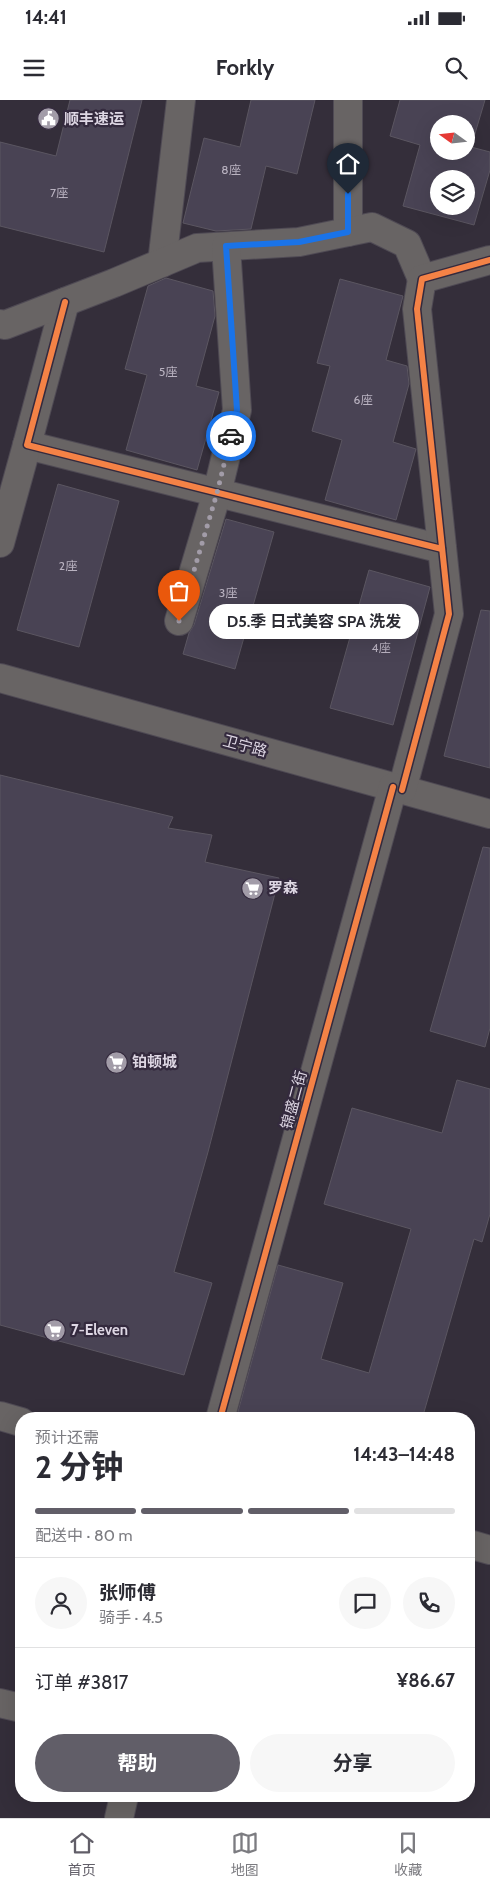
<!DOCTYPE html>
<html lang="zh">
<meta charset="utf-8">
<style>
body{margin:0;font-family:Cabin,"Noto Sans SC",sans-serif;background:#f7f7f7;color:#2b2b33;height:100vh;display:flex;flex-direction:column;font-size:19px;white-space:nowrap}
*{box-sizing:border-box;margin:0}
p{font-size:16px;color:#7c7c81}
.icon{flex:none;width:28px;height:28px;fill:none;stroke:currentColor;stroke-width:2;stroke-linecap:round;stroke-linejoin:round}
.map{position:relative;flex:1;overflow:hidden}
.side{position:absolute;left:15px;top:1312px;width:460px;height:390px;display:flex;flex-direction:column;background:#fff;border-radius:20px;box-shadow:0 5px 20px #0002}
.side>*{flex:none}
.needle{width:32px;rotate:285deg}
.fabs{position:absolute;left:430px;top:15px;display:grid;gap:10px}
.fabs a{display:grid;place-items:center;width:45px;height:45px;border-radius:50%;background:#fff;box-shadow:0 5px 20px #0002;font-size:25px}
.pin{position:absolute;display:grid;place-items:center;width:42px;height:42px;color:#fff;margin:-51px -21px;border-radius:50% 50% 50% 0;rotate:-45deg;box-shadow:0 0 5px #0007}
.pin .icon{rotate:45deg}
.courier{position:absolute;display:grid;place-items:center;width:50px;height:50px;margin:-25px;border:4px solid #1a73e8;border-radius:50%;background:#fff;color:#222;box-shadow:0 1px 6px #0007}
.bubble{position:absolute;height:35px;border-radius:18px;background:#fff;box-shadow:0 5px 20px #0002;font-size:16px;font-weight:700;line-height:35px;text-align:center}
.summary em{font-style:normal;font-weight:700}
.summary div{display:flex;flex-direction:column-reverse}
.summary{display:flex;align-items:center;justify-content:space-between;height:85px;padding:0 20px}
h1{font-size:32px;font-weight:700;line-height:38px}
.bar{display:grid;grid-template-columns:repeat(4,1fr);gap:8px 5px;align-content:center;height:60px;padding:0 20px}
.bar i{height:6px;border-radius:4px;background:#e1e1e2}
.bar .on{background:#615e68}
.bar p{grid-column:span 4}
.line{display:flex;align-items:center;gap:12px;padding:0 20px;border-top:1px solid #e1e1e2}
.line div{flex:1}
.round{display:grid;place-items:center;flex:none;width:52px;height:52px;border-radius:26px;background:#f7f7f7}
.action{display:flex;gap:10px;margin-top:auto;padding:10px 20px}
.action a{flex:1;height:58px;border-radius:30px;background:#615e68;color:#fff;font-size:20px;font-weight:700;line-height:58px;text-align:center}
.action a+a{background:#f7f7f7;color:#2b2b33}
.status{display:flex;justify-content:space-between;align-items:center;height:35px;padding:0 25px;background:#fff;direction:ltr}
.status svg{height:14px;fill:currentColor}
header{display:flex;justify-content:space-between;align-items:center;height:65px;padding:0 20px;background:#fff;font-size:22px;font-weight:700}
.tab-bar{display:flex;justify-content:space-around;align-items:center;height:70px;border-top:1px solid #e1e1e2;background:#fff;font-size:14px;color:#7c7c81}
.tab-bar a{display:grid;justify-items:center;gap:2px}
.tab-bar .on{color:#615e68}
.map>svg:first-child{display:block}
.building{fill:#494354;stroke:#5b5661;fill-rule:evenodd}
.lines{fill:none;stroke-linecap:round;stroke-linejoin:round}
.minor-casing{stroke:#4f4a54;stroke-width:30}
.minor{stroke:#686464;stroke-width:28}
.cycleway-casing{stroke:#342a3e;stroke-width:9}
.cycleway{stroke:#f48246;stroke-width:6}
.done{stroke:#a29ca8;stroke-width:5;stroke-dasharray:0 9}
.route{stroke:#1a73e8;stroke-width:6}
.labels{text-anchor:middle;stroke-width:4.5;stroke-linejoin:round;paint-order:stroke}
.number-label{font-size:12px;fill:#b9b2c0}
.poi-label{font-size:15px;font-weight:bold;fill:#ded7e4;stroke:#342a3e;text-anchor:start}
.street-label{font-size:15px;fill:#ded7e4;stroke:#342a3e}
</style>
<div class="status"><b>14:41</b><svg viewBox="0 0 49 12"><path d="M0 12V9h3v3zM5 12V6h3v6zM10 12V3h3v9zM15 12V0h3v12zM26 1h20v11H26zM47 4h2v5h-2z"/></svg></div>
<header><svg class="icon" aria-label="menu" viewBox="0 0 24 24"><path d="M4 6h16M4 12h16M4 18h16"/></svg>Forkly<svg class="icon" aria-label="search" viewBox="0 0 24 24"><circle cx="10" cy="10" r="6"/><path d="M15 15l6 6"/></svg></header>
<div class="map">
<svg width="490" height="1718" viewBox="0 0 490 1718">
<rect width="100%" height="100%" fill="#342e3a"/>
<!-- building -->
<g class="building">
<path d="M70 0H142L104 152 0 126V42L56 56Z"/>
<path d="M251 0H315L297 74 266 66 251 129 216 131 183 123 204 38 240 47Z"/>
<path d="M400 0H485L471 47 490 52V70L474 125 403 106 420 45 390 36ZM439 24H466V51H439ZM439 79H466V106H439Z"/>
<path d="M166 178 213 191 215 216 196 286 219 292 197 370 126 350 147 275 125 269 148 186Z"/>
<path d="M340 179 403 196 386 260 407 266 409 284 393 342 416 349 396 420 325 400 342 340 312 331 330 266 317 263Z"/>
<path d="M58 384 119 401 79 547 17 530Z"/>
<path d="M226 419 274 432 235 569 183 554 189 533 194 525Z"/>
<path d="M369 470 430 487 393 625 330 608Z"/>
<path d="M481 510 490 511V668L444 656Z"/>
<path d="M0 675 173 717 168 728 212 735 205 762 279 778 208 1052 174 1172 212 1183 184 1275 0 1225Z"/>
<path d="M483 747 490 748V928L485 947 430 931Z"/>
<path d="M457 980 490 989V1114L482 1142 474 1139 422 1319H236L278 1165 343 1183 321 1259 369 1273 411 1129 324 1104 352 1008 442 1033Z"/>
</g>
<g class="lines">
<defs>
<g id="minor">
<path d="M348 0V132"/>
<path d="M162 163 181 0"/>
<path d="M65 202 27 345 442 449"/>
<path d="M0 224 5 225 114 183 197 148 299 142 372 127 407 144 422 179"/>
<path d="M0 443 27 345"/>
<path d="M179 521 217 393 237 310 226 147"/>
<path d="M0 578 490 714"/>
<path d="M402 690 449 514 417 209 422 179 490 160"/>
<path d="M0 1316 21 1322"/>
<path d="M220 1319 393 687"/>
<path d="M469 1444 490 1450"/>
<path d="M0 1603 21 1608"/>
<path d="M119 1718 124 1696"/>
</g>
</defs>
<!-- minor casing -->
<use href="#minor" class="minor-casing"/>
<!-- minor -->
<use href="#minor" class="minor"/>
<defs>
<g id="cycleway">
<path d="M65 202 27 345 442 449"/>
<path d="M402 690 449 514 417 209 422 179 490 160"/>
<path d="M220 1319 393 687"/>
</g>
</defs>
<!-- cycleway casing -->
<use href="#cycleway" class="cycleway-casing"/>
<!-- cycleway -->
<use href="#cycleway" class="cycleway"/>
</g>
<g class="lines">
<!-- done -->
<path class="done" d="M179 521 217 393 231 336"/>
<!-- route -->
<path class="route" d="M231 336 237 310 226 146 299 142 348 132V94"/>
</g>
<!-- icons -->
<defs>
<symbol id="civic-disc" viewBox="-11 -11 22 22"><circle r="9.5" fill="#a29ca8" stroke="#342a3e"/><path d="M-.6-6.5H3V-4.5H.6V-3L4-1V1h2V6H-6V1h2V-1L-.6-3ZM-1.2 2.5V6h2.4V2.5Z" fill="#fff"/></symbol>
<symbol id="supermarket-disc" viewBox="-11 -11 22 22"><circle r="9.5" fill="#a29ca8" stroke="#342a3e"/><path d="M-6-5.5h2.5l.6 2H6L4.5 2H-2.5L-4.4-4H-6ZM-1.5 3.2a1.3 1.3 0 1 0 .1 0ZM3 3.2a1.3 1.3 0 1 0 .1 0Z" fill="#fff"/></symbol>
</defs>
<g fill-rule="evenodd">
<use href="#civic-disc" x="36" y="6" width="25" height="25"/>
<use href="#supermarket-disc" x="240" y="776" width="25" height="25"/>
<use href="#supermarket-disc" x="104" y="950" width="25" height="25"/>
<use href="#supermarket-disc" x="42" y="1218" width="25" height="25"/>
</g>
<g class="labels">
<!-- number labels -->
<g class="number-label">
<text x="231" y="74">8座</text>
<text x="59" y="97">7座</text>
<text x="168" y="276">5座</text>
<text x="363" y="304">6座</text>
<text x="68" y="470">2座</text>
<text x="228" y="497">3座</text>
<text x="381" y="552">4座</text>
</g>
<!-- poi labels -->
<g class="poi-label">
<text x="64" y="24">顺丰速运</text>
<text x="268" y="793">罗森</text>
<text x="132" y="967">铂顿城</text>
<text x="71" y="1235">7-Eleven</text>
</g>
<!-- street labels -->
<g class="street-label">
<text transform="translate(245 646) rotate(15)" y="5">卫宁路</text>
<text transform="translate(294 1000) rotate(-75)" y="5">锦盛二街</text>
</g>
</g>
</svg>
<div class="fabs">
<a><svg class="needle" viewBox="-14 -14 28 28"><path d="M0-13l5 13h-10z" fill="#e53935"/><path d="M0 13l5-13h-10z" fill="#7c7c81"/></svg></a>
<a><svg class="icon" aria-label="layers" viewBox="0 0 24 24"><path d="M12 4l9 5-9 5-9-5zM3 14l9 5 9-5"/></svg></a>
</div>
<div class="pin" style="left:179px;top:521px;background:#ea580c"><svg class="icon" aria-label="bag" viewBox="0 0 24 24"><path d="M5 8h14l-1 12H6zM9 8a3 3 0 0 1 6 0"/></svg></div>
<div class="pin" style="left:348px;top:94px;background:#1f2937"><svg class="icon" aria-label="home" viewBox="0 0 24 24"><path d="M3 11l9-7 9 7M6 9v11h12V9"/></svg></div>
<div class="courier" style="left:231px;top:336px"><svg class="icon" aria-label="car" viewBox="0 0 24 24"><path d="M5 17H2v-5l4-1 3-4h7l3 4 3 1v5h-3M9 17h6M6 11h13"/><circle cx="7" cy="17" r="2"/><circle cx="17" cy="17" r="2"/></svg></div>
<div class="bubble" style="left:209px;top:504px;width:210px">D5.季 日式美容 SPA 洗发</div>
<section class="side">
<div class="summary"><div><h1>2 分钟</h1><p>预计还需</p></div><em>14:43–14:48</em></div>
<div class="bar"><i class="on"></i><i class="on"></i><i class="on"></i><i></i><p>配送中 · 80 m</p></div>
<div class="line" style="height:90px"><a class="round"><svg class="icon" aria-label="person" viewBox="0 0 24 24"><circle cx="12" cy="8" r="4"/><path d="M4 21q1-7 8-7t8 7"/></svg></a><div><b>张师傅</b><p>骑手 · 4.5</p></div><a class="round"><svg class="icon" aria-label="chat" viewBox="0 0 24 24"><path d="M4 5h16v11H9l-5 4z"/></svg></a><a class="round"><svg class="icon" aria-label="phone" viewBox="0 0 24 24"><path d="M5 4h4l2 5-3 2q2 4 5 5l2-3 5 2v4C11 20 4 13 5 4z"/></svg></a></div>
<div class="line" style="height:65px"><div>订单 #3817</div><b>¥86.67</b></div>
<div class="action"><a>帮助</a><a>分享</a></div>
</section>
</div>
<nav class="tab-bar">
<a class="on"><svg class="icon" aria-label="home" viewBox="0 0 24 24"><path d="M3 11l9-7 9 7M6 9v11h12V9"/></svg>首页</a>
<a><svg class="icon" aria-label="map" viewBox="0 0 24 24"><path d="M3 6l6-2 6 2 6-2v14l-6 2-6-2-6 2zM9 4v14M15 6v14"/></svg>地图</a>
<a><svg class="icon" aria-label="saved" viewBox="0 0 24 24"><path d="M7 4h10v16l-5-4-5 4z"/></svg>收藏</a>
</nav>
